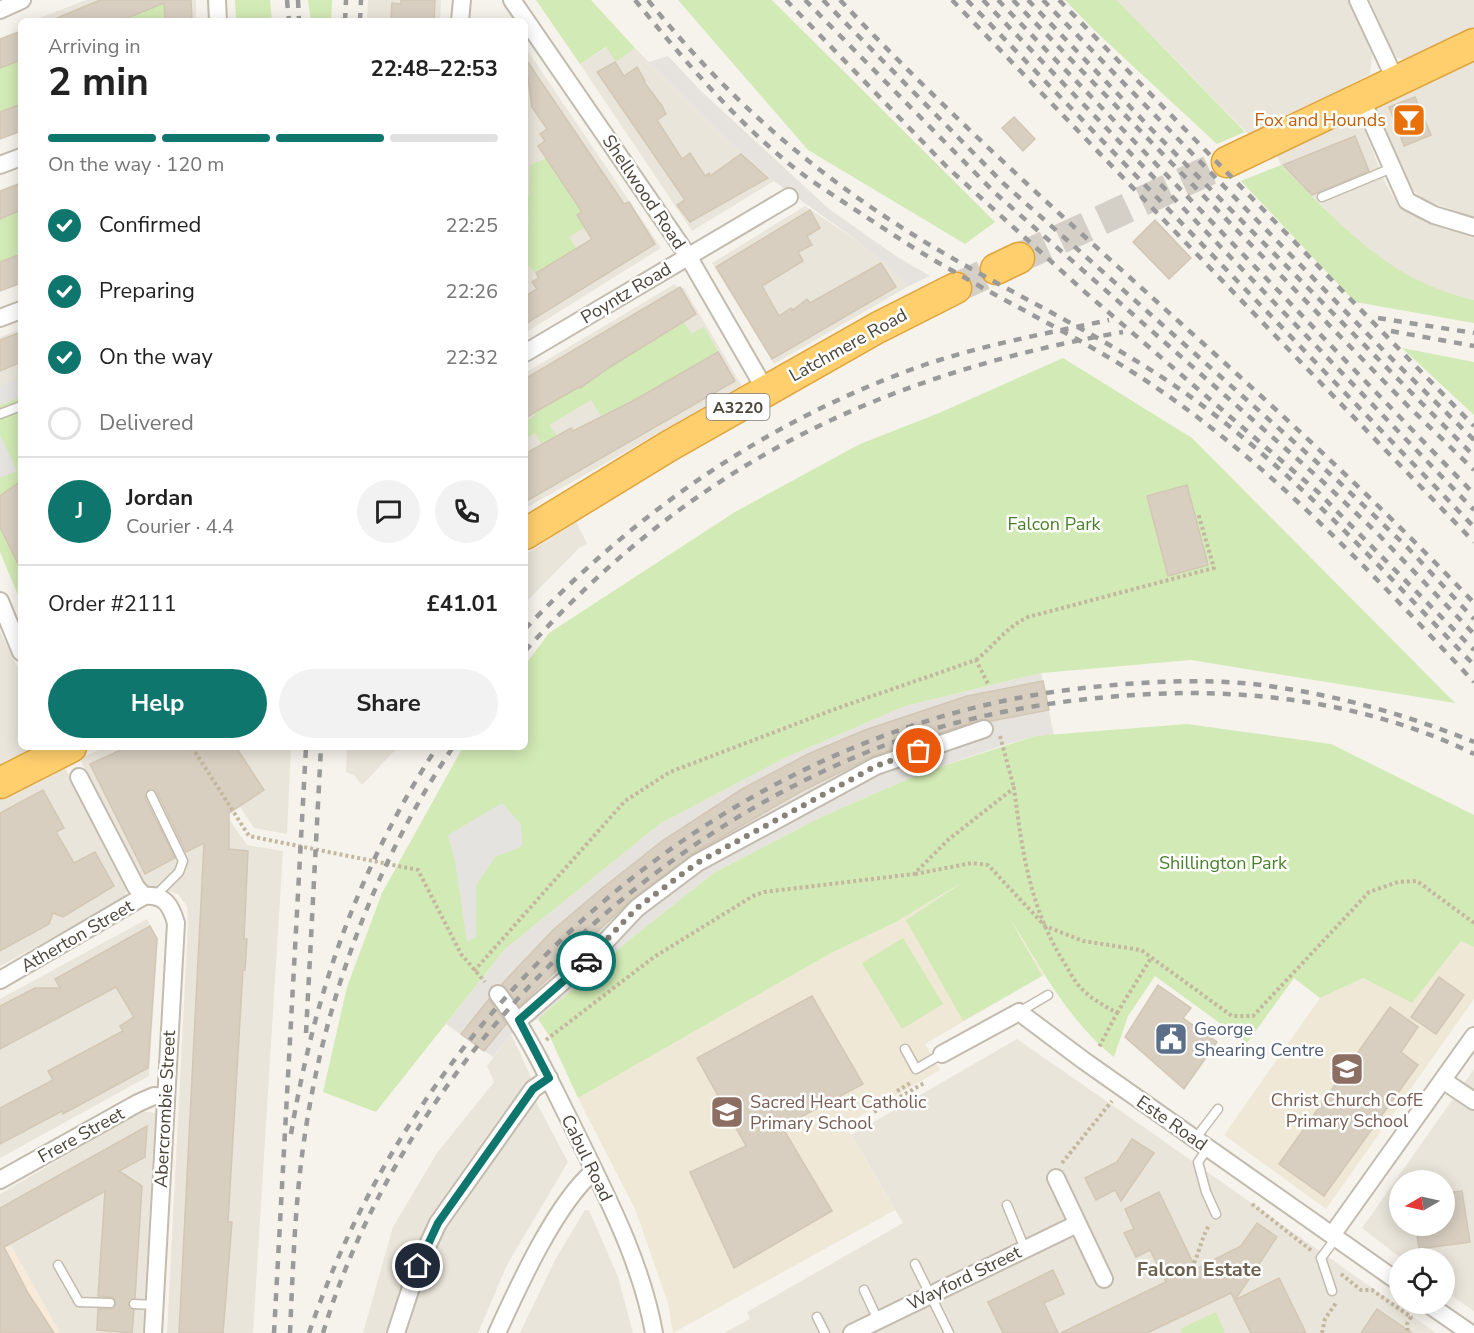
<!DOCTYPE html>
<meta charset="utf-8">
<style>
body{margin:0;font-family:"Nunito Sans",sans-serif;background:#f2f2f2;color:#222;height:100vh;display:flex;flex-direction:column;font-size:22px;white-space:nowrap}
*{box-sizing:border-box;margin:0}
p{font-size:20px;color:#767676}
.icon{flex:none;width:33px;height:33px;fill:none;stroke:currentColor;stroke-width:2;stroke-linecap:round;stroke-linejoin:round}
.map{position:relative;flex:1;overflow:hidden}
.details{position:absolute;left:18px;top:18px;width:510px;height:732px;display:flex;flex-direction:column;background:#fff;border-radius:9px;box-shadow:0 3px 15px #0003}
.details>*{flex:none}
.needle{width:39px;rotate:261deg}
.controls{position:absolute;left:1389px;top:1170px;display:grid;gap:12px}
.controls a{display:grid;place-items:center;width:66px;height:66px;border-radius:50%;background:#fff;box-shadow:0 3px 15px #0003;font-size:30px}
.pin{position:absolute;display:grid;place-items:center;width:51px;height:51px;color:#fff;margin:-26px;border:3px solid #fff;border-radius:50%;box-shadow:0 2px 6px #0007}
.courier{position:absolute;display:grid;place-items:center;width:60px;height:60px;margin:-30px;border:4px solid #0f766e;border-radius:50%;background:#fff;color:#222;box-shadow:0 2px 8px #0007}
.overview em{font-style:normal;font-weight:700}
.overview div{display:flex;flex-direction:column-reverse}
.overview{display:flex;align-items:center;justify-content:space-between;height:102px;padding:0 30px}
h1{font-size:39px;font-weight:700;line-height:45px}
.bar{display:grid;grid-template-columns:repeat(4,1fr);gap:9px 6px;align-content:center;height:72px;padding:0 30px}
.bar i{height:8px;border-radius:4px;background:#e0e0e0}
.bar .active{background:#0f766e}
.bar p{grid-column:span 4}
.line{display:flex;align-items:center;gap:15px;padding:0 30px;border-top:2px solid #e0e0e0}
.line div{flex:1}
.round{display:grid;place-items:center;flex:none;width:63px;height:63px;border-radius:32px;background:#f2f2f2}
ol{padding:0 30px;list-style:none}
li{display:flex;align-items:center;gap:18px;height:66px}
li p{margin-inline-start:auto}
li .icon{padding:6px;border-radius:50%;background:#0f766e;color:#fff;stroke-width:4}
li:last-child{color:#767676}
li i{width:33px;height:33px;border:3px solid #e0e0e0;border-radius:50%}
.button{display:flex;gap:12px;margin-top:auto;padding:12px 30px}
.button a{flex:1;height:69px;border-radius:36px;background:#0f766e;color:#fff;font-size:24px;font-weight:700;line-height:69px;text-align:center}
.button a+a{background:#f2f2f2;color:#222}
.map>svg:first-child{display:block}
.residential{fill:#eae5da;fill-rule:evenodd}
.commercial{fill:#f7ead8}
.industrial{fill:#e6e2dd}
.education{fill:#efe8d6}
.green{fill:#d2eab5}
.parking{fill:#e5e3e0}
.building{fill:#d8cfc1;stroke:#d3c7b4;stroke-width:1.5}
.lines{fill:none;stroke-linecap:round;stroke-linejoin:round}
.highway-tunnel{stroke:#d4d0c8;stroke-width:30;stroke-dasharray:30 15;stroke-linecap:butt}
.lane-casing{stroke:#c2bbae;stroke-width:11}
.street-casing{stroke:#c2bbae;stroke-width:20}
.highway-casing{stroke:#e0a43c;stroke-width:33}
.path{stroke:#c4b79f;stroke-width:4;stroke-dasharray:3 3;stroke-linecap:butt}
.lane{stroke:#fff;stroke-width:8}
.street{stroke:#fff;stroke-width:16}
.highway{stroke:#ffcf6e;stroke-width:30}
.rail{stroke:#9a9a9a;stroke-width:4.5;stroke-dasharray:8 8;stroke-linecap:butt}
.done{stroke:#878178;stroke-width:6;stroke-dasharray:0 10.8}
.route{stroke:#0f766e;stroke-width:8}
.labels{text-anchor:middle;stroke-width:5;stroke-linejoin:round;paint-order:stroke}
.shield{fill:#fff;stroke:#817c74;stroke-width:1.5}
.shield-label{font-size:16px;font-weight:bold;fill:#4b4439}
.food-label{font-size:18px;fill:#c56008;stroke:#fff;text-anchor:end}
.street-label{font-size:18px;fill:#4b4439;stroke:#fff}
.park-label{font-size:18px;fill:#4a7f2a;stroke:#fff}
.service-label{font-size:18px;fill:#4e5e75;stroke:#fff;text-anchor:start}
.education-label{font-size:18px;fill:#785e54;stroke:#fff}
.neighbourhood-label{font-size:20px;font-weight:bold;fill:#6e6250;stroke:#fff}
</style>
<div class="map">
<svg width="1474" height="1333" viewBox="0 0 1474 1333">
<rect width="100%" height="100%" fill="#f6f3ec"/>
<!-- residential -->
<g class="residential">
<path d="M86 0H196V21H32Z"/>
<path d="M368 0H441L440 21H367Z"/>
<path d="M1117 0H1353L1372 55 1370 74 1257 134 1249 135Z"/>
<path d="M1370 0H1474V27L1405 60 1395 57Z"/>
<path d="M525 47 661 248 525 333Z"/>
<path d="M607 47 616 61 635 48 728 141 774 181 692 231 580 64Z"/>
<path d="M1474 56V218L1423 199 1406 184 1374 121 1375 106Z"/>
<path d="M1358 115 1386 184 1399 207 1427 222 1474 235V300L1445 294 1415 281 1376 256 1353 237 1280 163 1275 150Z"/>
<path d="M805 206 862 244 909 286 774 364 712 263Z"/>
<path d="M675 284 678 288H684L742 386 526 508 525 512V373Z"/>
<path d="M21 329V377L0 386V337Z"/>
<path d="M576 521 587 544 579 548 525 603V555Z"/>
<path d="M0 631 21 675V747H47L0 774Z"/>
<path d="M105 747H179L247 845 283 851 253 1333H167L188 925 187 906 178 894 142 883 81 761 83 757Z"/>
<path d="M201 747H291L287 834 254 828Z"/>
<path d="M347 747H398L362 785 354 775 346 772Z"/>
<path d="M56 763 65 768 127 887 125 899 0 966V794Z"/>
<path d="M147 919 158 939 149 1076 0 1158V999Z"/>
<path d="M511 1034 538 1092 534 1098 568 1162 507 1265 478 1333H363L393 1227 437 1153 494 1082 487 1066Z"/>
<path d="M1017 1039 1138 1123 1436 1333H724L750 1319 747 1312 903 1223 851 1135Z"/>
<path d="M1474 1069V1311L1445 1291 1444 1258H1401L1362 1228ZM1400 1180H1444V1226H1400Z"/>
<path d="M142 1111 155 1113 143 1333H60L0 1226V1194Z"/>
<path d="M585 1210H589L618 1277 633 1333H520L556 1258Z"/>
</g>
<!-- commercial -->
<path class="commercial" d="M0 1226 60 1333H3Z"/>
<!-- industrial -->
<g class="industrial">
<path d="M668 56 701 91 829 209 899 258 930 276 909 286 862 244 774 181 728 141 649 62Z"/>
<path d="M1041 673 1054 735 1035 736 1001 746 922 773 819 818 714 873 634 936 538 1019 511 1034 493 1057 446 1024 505 949 661 823 787 757 905 706Z"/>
</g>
<!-- education -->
<g class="education">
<path d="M981 872 1044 975 925 1044 940 1070 845 1125 895 1210 673 1333 668 1303 635 1209 578 1098 831 953 896 922Z"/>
<path d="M1461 941 1474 947V999L1326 1209 1224 1135 1320 998 1363 978 1412 1003Z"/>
</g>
<!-- green -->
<g class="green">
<path d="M140 0H164L165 21H120L144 11Z"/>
<path d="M235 0H270L272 21H236Z"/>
<path d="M308 0H332L331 21H311Z"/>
<path d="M536 0H591L635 48 616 62 606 47 580 64Z"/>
<path d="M678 0H772L995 222 965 244 808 150Z"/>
<path d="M1065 0H1117L1245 132 1217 144 1093 29Z"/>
<path d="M21 60V104L0 112V68Z"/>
<path d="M547 158 572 198 590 207 577 215 601 254 584 228 569 237 580 254 536 273 528 265 525 280 529 215H525V198L529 197 530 165Z"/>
<path d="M1281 165C1343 226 1385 279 1474 300V323L1355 302 1241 181Z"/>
<path d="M21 210V254L0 262V219Z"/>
<path d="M680 315 691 334 704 327 719 353 607 418 604 414 601 416 591 400 549 425 557 436 550 440 547 452 535 433 525 439V422L536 415 529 404 587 384 585 380 673 328Z"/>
<path d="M1402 348 1474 362V415Z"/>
<path d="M1063 358 1192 438 1455 703 1191 660 1041 673 905 706 787 757 661 823 505 949 376 1112 323 1092 347 987 382 893 463 747H525V665L549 633 735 512 860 444 939 413Z"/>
<path d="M21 377V602L0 552V386Z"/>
<path d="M1187 724 1331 744 1474 815V947L1461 941 1412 1003 1363 978 1320 998 1294 978 1247 1043 1155 976 1128 1016 1114 1057C1068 1021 1041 967 1010 919L1042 976 963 1021 906 920 963 882 896 922 831 953 578 1098 550 1037 538 1019 634 936 714 873 819 818 922 773 1035 736Z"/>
<path d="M903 938 943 1004 902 1029 862 963Z"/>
<path d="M1216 1312 1225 1333H1182L1180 1329Z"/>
</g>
<!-- parking -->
<g class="parking">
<path d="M21 377V397L0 405V386Z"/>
<path d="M0 435 17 471 0 478Z"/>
<path d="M502 803 521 824 522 846 495 857 476 886V937L467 942 455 861 448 835Z"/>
</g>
<!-- building -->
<g class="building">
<path d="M100 0H191L192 21H165L164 3 120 21H50Z"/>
<path d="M401 0H435L434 21H391L392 3 401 4Z"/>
<path d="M21 31V60L0 68V39Z"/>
<path d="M525 58 624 204 629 202 655 244 527 323 526 296 537 289 532 282 539 278 536 273 592 239 577 215 582 212 538 146 545 141 540 134 547 129 532 107Z"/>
<path d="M615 62 624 76 637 67 645 81 644 82 662 106 666 114 657 120 682 159 690 153 705 176 709 173 710 176 741 154 768 178 690 222 677 205 685 200 597 72Z"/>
<path d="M1415 97 1431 135 1404 146 1389 107Z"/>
<path d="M21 104V131L0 139V112Z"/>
<path d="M1014 117 1035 139 1023 151 1002 128Z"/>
<path d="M1355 136 1369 171 1312 195 1283 165Z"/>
<path d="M21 183V210L0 219V191Z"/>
<path d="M810 210 820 228 807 236 812 245 798 252 803 261 762 286 779 316 791 308 793 310 807 299 810 303 881 263 896 287 772 359 716 267Z"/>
<path d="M1155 220 1191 258 1169 279 1133 242Z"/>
<path d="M21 254V283L0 291V262Z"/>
<path d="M680 287 696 314 610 367 580 388 579 387 525 418V379Z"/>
<path d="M21 332V362L0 371V340Z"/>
<path d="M718 352 735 381 525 502V454L571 428 573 431 631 402Z"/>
<path d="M21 481V570L0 527V496Z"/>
<path d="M1187 485 1208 565 1168 576 1147 496Z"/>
<path d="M1043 681 1049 710 991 721 981 719 873 756 802 791 692 854 631 900 519 1006 502 984 553 930 600 890 662 841 742 789 808 754 865 730 967 696Z"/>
<path d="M127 747H236L264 790 229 813V849L248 851 244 939H247L245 970H243L228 1222H232L223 1333H179L204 843 186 852 157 792 148 790 145 798 175 858 145 874 90 764Z"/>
<path d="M43 790 64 828 56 832 74 863 95 852 114 886 63 917 53 913 49 924 0 951V813Z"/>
<path d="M150 926 157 939 148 1068 63 1114 62 1111 0 1144V1108L53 1080 48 1071 123 1031 120 1026 134 1017 116 987 0 1049V1006L35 988H60L55 979Z"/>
<path d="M1439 977 1464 995 1436 1034 1411 1017Z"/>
<path d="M1158 985 1191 1008 1183 1018 1217 1042 1184 1089 1125 1037Z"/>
<path d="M812 996 863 1084 782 1127 832 1211 734 1268 690 1172 746 1146 697 1058Z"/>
<path d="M489 999 506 1024 484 1051 461 1034Z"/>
<path d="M1390 1007 1418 1027 1401 1052 1418 1065 1324 1196 1279 1164Z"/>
<path d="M147 1126 145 1157 119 1171 142 1186 135 1298 128 1303 134 1310 132 1333 97 1330 98 1309H112L116 1304 113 1297 98 1296 105 1191 4 1247 28 1293 54 1333H0V1208Z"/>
<path d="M1132 1139 1154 1153 1121 1201 1115 1190 1096 1200 1085 1178 1117 1162Z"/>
<path d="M1462 1191 1470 1242 1419 1249 1416 1226H1444V1193Z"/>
<path d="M1159 1192 1196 1269 1241 1246 1257 1223 1277 1237 1235 1300 1279 1278 1306 1333H1251L1231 1293 1147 1333H1061L1166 1282 1150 1250 1136 1257 1124 1233 1134 1229 1125 1209Z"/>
<path d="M1053 1270 1064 1294 1044 1303 1058 1333H1003L988 1302Z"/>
<path d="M1377 1309 1412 1333H1361Z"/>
</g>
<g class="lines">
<!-- highway-tunnel -->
<g class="highway-tunnel">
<path d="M1019 258 1227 162"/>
<path d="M956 288 996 269"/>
</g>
<defs>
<g id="lane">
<path d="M1322 197 1392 168"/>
<path d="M0 414 21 406"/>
<path d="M151 795 183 861 179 872 155 896"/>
<path d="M1019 1012 1048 995"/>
<path d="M905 1049 916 1069 942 1054"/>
<path d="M1195 1139 1218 1109"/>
<path d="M1208 1148 1198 1162 1206 1192 1216 1214"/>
<path d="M1007 1205 1025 1249"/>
<path d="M915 1264 949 1333"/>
<path d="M58 1265 79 1302 110 1303"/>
<path d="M864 1290 878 1320"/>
<path d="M1332 1291 1321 1258 1336 1238"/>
<path d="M134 1304 155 1305"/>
<path d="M817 1317 825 1333"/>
</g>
<g id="street">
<path d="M217 0 218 21"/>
<path d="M512 0 688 256 766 391"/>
<path d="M1358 0 1396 81"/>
<path d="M0 10 22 0"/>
<path d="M460 21 462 0"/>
<path d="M1362 100 1407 201 1434 215 1474 227"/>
<path d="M0 165 21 157"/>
<path d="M0 318 21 310"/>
<path d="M525 353 789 197"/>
<path d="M0 601 21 652"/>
<path d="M79 777 136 887 144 896"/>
<path d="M0 980 144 896C165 894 171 906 176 923L153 1333"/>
<path d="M498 994C529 1034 549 1080 572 1125 604 1191 641 1260 654 1333"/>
<path d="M519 1020 592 956 637 908 697 863 876 766 984 729"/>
<path d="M942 1054 1019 1012 1083 1060 1400 1283"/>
<path d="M1444 1081 1474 1101"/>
<path d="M1056 1178 1104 1279"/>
<path d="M0 1180 138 1103 154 1096 165 1097"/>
<path d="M1332 1235 1474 1036"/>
<path d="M1428 1304 1470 1333"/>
<path d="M396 1333 418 1266 438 1223 533 1089 549 1078"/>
<path d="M497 1333C518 1287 556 1203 594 1171"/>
<path d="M852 1333 1077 1224"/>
</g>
<g id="highway">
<path d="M1227 162 1474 44"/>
<path d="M996 269 1019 258"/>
<path d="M525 534 669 446 877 328 956 288"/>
<path d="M0 783 71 747"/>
</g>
</defs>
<!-- lane casing -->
<use href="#lane" class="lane-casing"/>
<!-- street casing -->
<use href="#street" class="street-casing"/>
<!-- highway casing -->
<use href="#highway" class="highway-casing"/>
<!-- path -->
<g class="path">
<path d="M976 660C994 646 1006 627 1028 617L1214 568 1198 513"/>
<path d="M1000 736 1014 788"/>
<path d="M192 747 249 836 418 870 461 954 485 982"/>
<path d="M915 874 972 863 988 865 1045 926 1083 941 1141 950 1232 1016H1253L1369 892 1398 882 1417 881 1474 923"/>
<path d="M474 971 625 801 670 772 835 709 976 660 989 686"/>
<path d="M1117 1013 1151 958"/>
<path d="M546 1040 654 957 753 896 764 892 914 874 949 839 1014 788C1022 851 1030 909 1065 964 1070 972 1075 983 1083 990 1093 1000 1105 1006 1117 1013L1098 1049"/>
<path d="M897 1091 912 1082"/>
<path d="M874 1112 924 1083"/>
<path d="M1062 1163 1112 1101"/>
<path d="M1252 1204 1312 1251"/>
<path d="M1194 1263C1200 1250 1202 1236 1210 1224"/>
<path d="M1341 1274 1361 1290H1372L1411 1317 1407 1324 1408 1333"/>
<path d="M1322 1333 1325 1319 1336 1303"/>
</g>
<!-- lane -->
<use href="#lane" class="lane"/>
<!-- street -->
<use href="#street" class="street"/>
<!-- highway -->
<use href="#highway" class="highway"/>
<!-- rail -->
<g class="rail">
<path d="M287 0 289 21"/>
<path d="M298 0 299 21"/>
<path d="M635 0C685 61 735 121 797 170 814 183 833 195 851 207 885 229 918 252 953 271 1013 306 1076 336 1134 373 1263 455 1370 571 1474 682"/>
<path d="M648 0C725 96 807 168 912 234 1000 289 1096 331 1181 390 1291 467 1381 569 1474 665"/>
<path d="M786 0 947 167 1086 293 1318 492 1474 650"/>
<path d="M805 0 994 192 1320 479 1376 532 1474 634"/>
<path d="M823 0 1003 183 1338 481 1408 548 1474 619"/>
<path d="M840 0C1040 213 1274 391 1474 603"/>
<path d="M952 0 1474 542"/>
<path d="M967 0 1474 527"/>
<path d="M983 0 1474 510"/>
<path d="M998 0 1474 494"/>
<path d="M1013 0 1406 404 1474 470"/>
<path d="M1028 0 1158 136 1474 456"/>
<path d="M1043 0 1385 352 1474 440"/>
<path d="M1059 0 1474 426"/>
<path d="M345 21 346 0"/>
<path d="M360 21 361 0"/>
<path d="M1378 318 1474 333"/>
<path d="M1391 331 1474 346"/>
<path d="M525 629C638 510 768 420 924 365 983 345 1048 333 1109 320"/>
<path d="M525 651C692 465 879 375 1123 332"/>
<path d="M306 1033 321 747"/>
<path d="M291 1134C315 991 358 869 437 747"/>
<path d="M274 1333 306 747"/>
<path d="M290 1333C293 1267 295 1199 305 1134 325 998 376 861 453 747"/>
<path d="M309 1333C424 995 733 723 1093 687 1151 681 1211 678 1269 686 1341 696 1407 715 1474 742"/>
<path d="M323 1333C398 1084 609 864 846 761 936 721 1037 701 1134 695 1248 687 1371 703 1474 754"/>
</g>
</g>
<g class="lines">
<!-- done -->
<path class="done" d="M586 961 637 908 697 863 876 766 919 751"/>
<!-- route -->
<path class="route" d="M418 1266 438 1223 533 1089 549 1078 519 1020 586 961"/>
</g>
<!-- icons -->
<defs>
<symbol id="bar-square" viewBox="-11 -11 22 22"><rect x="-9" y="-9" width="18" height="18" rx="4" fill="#e8710a" stroke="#fff"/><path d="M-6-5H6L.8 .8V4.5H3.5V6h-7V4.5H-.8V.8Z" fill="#fff"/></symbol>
<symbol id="civic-square" viewBox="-11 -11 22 22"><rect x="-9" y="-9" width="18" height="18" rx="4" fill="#5c6f8a" stroke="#fff"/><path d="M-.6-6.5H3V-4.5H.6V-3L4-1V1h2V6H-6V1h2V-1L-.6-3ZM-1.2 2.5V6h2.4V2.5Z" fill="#fff"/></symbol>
<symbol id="school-square" viewBox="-11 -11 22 22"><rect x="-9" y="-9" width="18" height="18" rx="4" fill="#8d6e63" stroke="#fff"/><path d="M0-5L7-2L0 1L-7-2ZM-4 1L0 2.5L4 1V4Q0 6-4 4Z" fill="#fff"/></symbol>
</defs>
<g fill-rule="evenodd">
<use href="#bar-square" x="1390" y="101" width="38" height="38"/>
<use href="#civic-square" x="1152" y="1020" width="38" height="38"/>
<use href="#school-square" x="1328" y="1050" width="38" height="38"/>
<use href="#school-square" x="708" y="1093" width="38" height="38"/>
</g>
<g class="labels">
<!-- shield labels -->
<rect class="shield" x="706.5" y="394" width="63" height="26" rx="4.5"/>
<g class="shield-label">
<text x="738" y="413">A3220</text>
</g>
<!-- food labels -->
<g class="food-label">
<text x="1386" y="126">Fox and Hounds</text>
</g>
<!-- street labels -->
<g class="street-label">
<text transform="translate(644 192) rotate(56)" y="6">Shellwood Road</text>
<text transform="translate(626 293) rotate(-31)" y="6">Poyntz Road</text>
<text transform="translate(848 345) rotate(-29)" y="6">Latchmere Road</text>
<text transform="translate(77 936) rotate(-30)" y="6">Atherton Street</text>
<text transform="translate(165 1109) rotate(-87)" y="6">Abercrombie Street</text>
<text transform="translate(1172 1123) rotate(35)" y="6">Este Road</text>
<text transform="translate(81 1135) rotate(-29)" y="6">Frere Street</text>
<text transform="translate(587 1158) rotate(64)" y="6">Cabul Road</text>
<text transform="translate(964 1278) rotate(-26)" y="6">Wayford Street</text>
</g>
<!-- park labels -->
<g class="park-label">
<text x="1054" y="530">Falcon Park</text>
<text x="1223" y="869">Shillington Park</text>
</g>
<!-- service labels -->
<g class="service-label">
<text x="1194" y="1035">George<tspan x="1194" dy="21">Shearing Centre</tspan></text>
</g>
<!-- education labels -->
<g class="education-label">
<text x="1347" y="1106">Christ Church CofE<tspan x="1347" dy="21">Primary School</tspan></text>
<text x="750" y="1108" text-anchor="start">Sacred Heart Catholic<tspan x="750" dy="21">Primary School</tspan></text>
</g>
<!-- neighbourhood labels -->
<g class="neighbourhood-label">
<text x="1199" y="1276">Falcon Estate</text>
</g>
</g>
</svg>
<div class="controls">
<a><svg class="needle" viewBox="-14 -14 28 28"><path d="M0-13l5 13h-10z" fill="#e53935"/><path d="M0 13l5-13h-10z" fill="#767676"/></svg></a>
<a><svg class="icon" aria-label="locate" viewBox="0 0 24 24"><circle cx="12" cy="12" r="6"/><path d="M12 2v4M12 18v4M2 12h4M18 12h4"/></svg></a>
</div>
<div class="pin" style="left:919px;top:751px;background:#ea580c"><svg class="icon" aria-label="bag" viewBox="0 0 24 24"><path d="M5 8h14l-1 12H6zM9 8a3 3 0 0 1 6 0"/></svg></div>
<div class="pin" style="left:418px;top:1266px;background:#1f2937"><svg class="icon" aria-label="home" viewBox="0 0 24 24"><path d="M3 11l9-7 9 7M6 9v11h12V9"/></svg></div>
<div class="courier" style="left:586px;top:961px"><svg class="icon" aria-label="car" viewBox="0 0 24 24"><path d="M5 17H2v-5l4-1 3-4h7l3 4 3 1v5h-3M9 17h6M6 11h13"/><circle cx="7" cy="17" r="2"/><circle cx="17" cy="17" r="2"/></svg></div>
<section class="details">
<div class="overview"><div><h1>2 min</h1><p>Arriving in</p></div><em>22:48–22:53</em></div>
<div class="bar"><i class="active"></i><i class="active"></i><i class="active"></i><i></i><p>On the way · 120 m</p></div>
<ol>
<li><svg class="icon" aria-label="check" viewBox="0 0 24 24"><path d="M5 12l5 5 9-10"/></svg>Confirmed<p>22:25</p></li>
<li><svg class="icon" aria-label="check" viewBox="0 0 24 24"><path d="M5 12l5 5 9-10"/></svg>Preparing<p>22:26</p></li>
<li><svg class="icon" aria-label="check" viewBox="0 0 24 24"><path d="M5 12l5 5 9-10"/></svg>On the way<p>22:32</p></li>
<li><i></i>Delivered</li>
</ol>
<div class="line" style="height:108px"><b class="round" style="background:#0f766e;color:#fff">J</b><div><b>Jordan</b><p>Courier · 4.4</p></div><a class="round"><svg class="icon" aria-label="chat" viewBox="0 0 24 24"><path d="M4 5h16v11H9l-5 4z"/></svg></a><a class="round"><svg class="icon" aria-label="phone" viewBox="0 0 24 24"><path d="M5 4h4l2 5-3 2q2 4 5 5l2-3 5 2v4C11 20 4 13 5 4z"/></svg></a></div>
<div class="line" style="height:78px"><div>Order #2111</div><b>£41.01</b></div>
<div class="button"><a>Help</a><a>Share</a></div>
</section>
</div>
